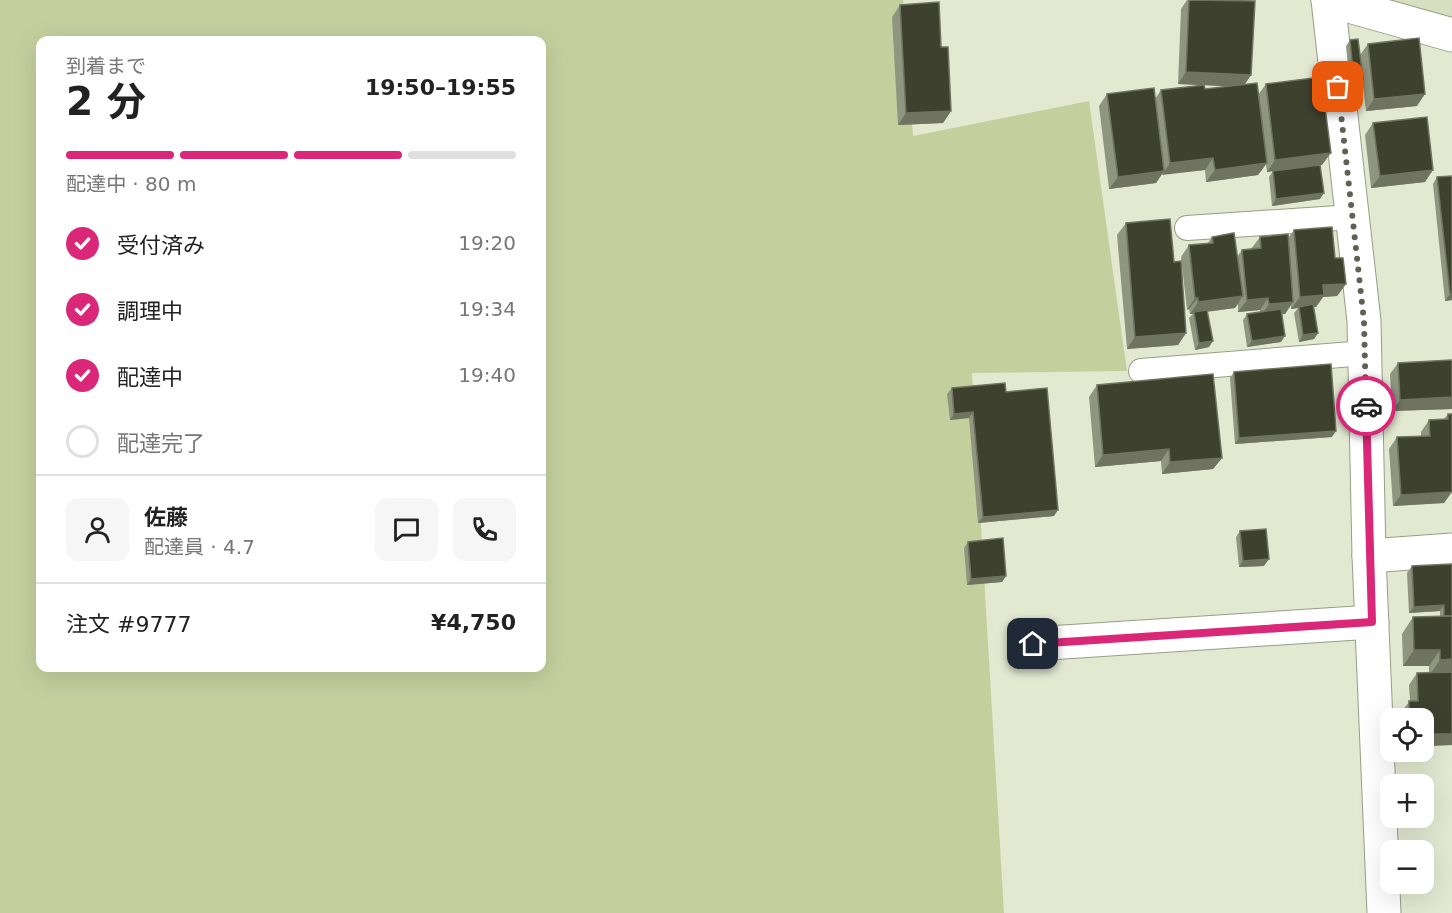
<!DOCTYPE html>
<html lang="ja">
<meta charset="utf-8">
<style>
body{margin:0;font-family:"DejaVu Sans","Noto Sans JP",sans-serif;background:#f6f6f6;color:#222;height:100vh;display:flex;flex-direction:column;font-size:22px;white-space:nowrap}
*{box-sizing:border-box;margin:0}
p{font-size:20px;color:#767676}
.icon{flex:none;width:33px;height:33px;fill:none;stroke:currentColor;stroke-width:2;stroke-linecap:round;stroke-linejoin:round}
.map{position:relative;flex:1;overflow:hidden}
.panel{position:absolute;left:36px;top:36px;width:510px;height:636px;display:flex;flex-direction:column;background:#fff;border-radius:12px;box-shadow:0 6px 24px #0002}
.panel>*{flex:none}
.buttons{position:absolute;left:1380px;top:708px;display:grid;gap:12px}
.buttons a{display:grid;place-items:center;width:54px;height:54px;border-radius:12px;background:#fff;box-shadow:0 6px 24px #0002;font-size:30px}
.pin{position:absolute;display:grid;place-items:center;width:51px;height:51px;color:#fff;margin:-26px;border-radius:12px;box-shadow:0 3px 9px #0006}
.courier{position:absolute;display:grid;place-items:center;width:60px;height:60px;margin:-30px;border:4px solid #db2777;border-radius:50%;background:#fff;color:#222;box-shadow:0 2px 8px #0007}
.summary em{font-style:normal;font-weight:700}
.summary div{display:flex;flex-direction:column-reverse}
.summary{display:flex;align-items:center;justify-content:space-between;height:102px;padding:0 30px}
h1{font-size:39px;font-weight:700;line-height:45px}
.bar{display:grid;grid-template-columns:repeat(4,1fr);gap:9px 6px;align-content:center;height:72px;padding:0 30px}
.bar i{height:8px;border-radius:4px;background:#e0e0e0}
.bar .current{background:#db2777}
.bar p{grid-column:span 4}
.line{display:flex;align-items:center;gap:15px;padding:0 30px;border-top:2px solid #e0e0e0}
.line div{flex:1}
.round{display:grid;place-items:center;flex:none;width:63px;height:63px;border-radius:12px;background:#f6f6f6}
ol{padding:0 30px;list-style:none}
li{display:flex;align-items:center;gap:18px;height:66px}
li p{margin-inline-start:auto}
li .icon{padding:6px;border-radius:50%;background:#db2777;color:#fff;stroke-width:4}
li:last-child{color:#767676}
li i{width:33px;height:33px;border:3px solid #e0e0e0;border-radius:50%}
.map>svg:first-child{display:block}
.built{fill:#d7dfc0}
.green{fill:#c4cf9e;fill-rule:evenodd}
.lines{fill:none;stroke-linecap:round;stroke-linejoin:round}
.service-casing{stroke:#989d87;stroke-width:26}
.minor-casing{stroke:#989d87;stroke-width:35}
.primary-casing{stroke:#989d87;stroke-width:35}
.service{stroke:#fff;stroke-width:24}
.minor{stroke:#fff;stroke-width:33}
.primary{stroke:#fff;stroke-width:33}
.wall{fill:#909580;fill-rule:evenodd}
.shaded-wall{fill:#6f735f}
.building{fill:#3d412e;stroke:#6f735f;stroke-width:1.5}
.done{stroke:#5e6254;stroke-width:6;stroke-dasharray:0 10.8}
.route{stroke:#db2777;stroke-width:8}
</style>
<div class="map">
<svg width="1452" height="913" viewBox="0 0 1452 913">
<rect width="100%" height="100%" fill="#e3e9d1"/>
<!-- built -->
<path class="built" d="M1382 0H1452V19Z"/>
<!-- green -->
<path class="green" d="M0 0H903L913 136 1089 101 1127 371 972 373 1004 913H0ZM40 40H542V668H40Z"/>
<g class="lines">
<defs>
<g id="service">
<path d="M1187 228 1353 217"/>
<path d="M1141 371 1365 353"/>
</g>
<g id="minor">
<path d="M1328 0 1364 321 1369 556 1384 913"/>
<path d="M1369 556 1452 550"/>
<path d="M1033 644 1372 622"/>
</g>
<path id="primary" d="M1328 0 1452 35"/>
</defs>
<!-- service casing -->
<use href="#service" class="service-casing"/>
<!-- minor casing -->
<use href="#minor" class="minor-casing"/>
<!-- primary casing -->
<use href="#primary" class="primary-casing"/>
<!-- service -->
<use href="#service" class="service"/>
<!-- minor -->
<use href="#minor" class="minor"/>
<!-- primary -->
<use href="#primary" class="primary"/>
</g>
<!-- wall -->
<g class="wall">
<path d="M1187 0H1242L1251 75 1244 85 1258 95 1266 84 1322 165H1320V199L1272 206 1269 177 1273 171 1267 172 1266 164 1258 175 1206 182 1205 170 1162 174 1156 183 1109 189 1099 106 1107 94 1155 99 1161 90 1203 85 1178 84 1181 9ZM1204 85 1229 86 1205 89Z"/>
<path d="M900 5 941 47 951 111 943 123 898 125 892 17Z"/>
<path d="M1350 40 1360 55 1368 44 1417 106 1366 111 1362 79 1359 85 1350 86 1346 46Z"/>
<path d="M1373 123 1425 182 1371 188 1365 135Z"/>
<path d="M1452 176V300L1445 301 1433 184 1437 177Z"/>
<path d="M1126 223 1174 262 1186 333 1178 345 1127 349 1117 235Z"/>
<path d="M1294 230 1335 258 1346 284 1337 296 1323 297 1316 307H1314L1318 333 1314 339 1299 342 1294 313 1298 308 1291 309V305L1285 314H1282L1281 342 1247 347 1243 320 1247 314 1260 312V310L1238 312V304L1235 308 1207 312 1209 347 1195 350 1189 318 1193 314H1190L1189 309 1187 310 1181 257 1189 245 1208 243 1212 237 1237 257 1242 250 1251 249 1260 237 1288 238Z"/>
<path d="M1452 360V409L1392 411 1390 374 1398 363Z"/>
<path d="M1234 372 1332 437 1235 444 1230 378Z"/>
<path d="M1097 385 1222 458 1213 469 1162 474 1161 461 1095 467 1089 397Z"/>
<path d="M952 388 1006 392 1054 516 978 523 969 418 950 420 947 394Z"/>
<path d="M1448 414 1444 503 1393 506 1389 449 1397 437 1421 436V432L1429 420 1444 419Z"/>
<path d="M1240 531 1264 566 1239 567 1236 537Z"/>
<path d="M968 542 1006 576 1002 582 967 585 964 548Z"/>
<path d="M1452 564V745L1424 746V718H1401L1400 713 1410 701 1409 685 1417 673H1429V666H1403L1402 634 1413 617 1440 616V611L1409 613 1407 573 1412 566Z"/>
</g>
<!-- shaded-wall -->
<g class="shaded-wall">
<path d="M1186 72 1251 75 1243 87 1178 84Z"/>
<path d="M1363 79 1359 85 1350 86 1354 80Z"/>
<path d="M1425 94 1417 106 1366 111 1374 99Z"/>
<path d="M951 111 943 123 898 125 906 113Z"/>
<path d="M1331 153 1322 165 1267 172 1275 160Z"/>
<path d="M1213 158 1205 170 1162 175 1170 163Z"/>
<path d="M1267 163 1258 175 1206 182 1215 170Z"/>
<path d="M1433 170 1425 182 1371 188 1380 176Z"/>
<path d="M1164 171 1156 183 1109 189 1118 177Z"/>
<path d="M1324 193 1320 199 1272 206 1276 199Z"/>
<path d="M1346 284 1337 296 1323 297 1316 307 1299 308V307L1298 308 1291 309 1300 297 1323 285Z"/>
<path d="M1450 294H1452V300L1445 301Z"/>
<path d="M1243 296 1235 308 1194 313V312L1193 314H1190L1198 302Z"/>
<path d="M1195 298H1198L1189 309 1187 310Z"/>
<path d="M1268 298 1260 310 1238 312 1247 300Z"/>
<path d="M1293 302 1285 314 1261 316 1269 304Z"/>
<path d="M1186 333 1178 345 1127 349 1135 337Z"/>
<path d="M1318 333 1314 339 1299 342 1303 335Z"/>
<path d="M1285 336 1281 342 1247 347 1252 341Z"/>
<path d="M1213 341 1209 347 1195 350 1199 343Z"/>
<path d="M1452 397V409L1392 411 1400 400Z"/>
<path d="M973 412 969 418 950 420 954 414Z"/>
<path d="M1336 431 1332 437 1235 444 1239 438Z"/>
<path d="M1169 449 1161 461 1095 467 1103 455Z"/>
<path d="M1222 458 1213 469 1162 474 1170 462Z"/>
<path d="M1452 492 1444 503 1393 506 1401 495Z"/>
<path d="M1058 510 1054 516 978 523 983 517Z"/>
<path d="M1269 559 1264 566 1239 567 1243 561Z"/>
<path d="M1006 576 1002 582 967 585 971 579Z"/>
<path d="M1444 605 1440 611 1409 613 1414 607Z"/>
<path d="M1414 650H1440L1429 666H1403Z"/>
<path d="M1452 659V675L1429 676 1440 660Z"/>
<path d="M1424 734H1452V745L1424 746Z"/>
</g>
<!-- building -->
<g class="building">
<path d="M1189 0 1255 1 1251 75 1186 72Z"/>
<path d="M939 2 941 47H948L951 111 906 113 900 5Z"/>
<path d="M1419 38 1425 94 1374 99 1368 44Z"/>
<path d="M1358 39 1363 79 1354 80 1350 40Z"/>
<path d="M1321 77 1331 153 1275 160 1266 84Z"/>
<path d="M1257 83 1267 163 1215 170 1213 158 1170 163 1161 90 1204 85 1205 89Z"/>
<path d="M1154 88 1164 171 1118 177 1107 94Z"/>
<path d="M1427 117 1433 170 1380 176 1373 123Z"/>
<path d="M1320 165 1324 193 1276 199 1273 171Z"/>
<path d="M1452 176V294H1450L1437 177Z"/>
<path d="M1170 219 1174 262 1181 261 1186 333 1135 337 1126 223Z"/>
<path d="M1332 227 1335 258H1343L1346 284 1323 285 1324 295 1300 297 1294 230Z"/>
<path d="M1234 233 1243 296 1198 302V298H1195L1189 245 1213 243 1212 237Z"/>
<path d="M1288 234 1293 302 1269 304 1268 298 1247 300 1242 250 1261 248 1260 237Z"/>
<path d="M1313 304 1318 333 1303 335 1299 307Z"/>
<path d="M1281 309 1285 336 1252 341 1247 314Z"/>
<path d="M1207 310 1213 341 1199 343 1194 312Z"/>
<path d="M1452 360V397L1400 400 1398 363Z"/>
<path d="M1331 364 1336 431 1239 438 1234 372Z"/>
<path d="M1213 374 1222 458 1170 462 1169 449 1103 455 1097 385Z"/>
<path d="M1005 383 1006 392 1047 388 1058 510 983 517 973 412 954 414 952 388Z"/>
<path d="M1448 414H1452V492L1401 495 1397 437 1430 436 1429 420 1448 419Z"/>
<path d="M1266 529 1269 559 1243 561 1240 531Z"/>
<path d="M1003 538 1006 576 971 579 968 542Z"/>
<path d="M1452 564V616H1444V605L1414 607 1412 566Z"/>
<path d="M1452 616V659L1440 660V650H1414L1413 617Z"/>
<path d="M1452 672V734H1424V718H1409V701H1418L1417 673Z"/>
</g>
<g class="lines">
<!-- done -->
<path class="done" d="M1338 87 1364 321 1366 406"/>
<!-- route -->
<path class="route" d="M1033 644 1372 622 1366 406"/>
</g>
</svg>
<div class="buttons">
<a><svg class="icon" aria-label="locate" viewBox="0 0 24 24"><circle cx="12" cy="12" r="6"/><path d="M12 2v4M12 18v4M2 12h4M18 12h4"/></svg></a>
<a>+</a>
<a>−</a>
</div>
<div class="pin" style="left:1338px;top:87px;background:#ea580c"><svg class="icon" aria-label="bag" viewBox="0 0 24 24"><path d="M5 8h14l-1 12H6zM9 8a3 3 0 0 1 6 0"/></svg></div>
<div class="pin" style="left:1033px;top:644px;background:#1f2937"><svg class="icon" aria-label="home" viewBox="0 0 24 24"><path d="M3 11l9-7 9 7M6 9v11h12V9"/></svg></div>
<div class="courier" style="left:1366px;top:406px"><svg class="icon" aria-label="car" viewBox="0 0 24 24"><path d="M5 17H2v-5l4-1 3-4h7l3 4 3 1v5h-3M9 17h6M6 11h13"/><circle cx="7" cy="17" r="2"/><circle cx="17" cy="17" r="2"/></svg></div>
<section class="panel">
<div class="summary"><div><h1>2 分</h1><p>到着まで</p></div><em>19:50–19:55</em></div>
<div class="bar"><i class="current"></i><i class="current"></i><i class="current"></i><i></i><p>配達中 · 80 m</p></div>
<ol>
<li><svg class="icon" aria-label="check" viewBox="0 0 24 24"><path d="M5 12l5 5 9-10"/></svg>受付済み<p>19:20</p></li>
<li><svg class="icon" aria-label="check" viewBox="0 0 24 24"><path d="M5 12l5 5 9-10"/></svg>調理中<p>19:34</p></li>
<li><svg class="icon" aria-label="check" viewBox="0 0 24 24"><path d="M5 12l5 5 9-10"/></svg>配達中<p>19:40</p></li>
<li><i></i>配達完了</li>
</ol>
<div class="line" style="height:108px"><a class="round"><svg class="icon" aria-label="person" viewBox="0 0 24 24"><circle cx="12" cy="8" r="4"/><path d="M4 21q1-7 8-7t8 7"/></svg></a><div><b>佐藤</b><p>配達員 · 4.7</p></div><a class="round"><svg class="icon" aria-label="chat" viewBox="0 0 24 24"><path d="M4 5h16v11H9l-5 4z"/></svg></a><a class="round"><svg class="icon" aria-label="phone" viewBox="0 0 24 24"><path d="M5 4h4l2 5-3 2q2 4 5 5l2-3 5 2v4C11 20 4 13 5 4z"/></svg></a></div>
<div class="line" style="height:78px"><div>注文 #9777</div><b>¥4,750</b></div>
</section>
</div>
